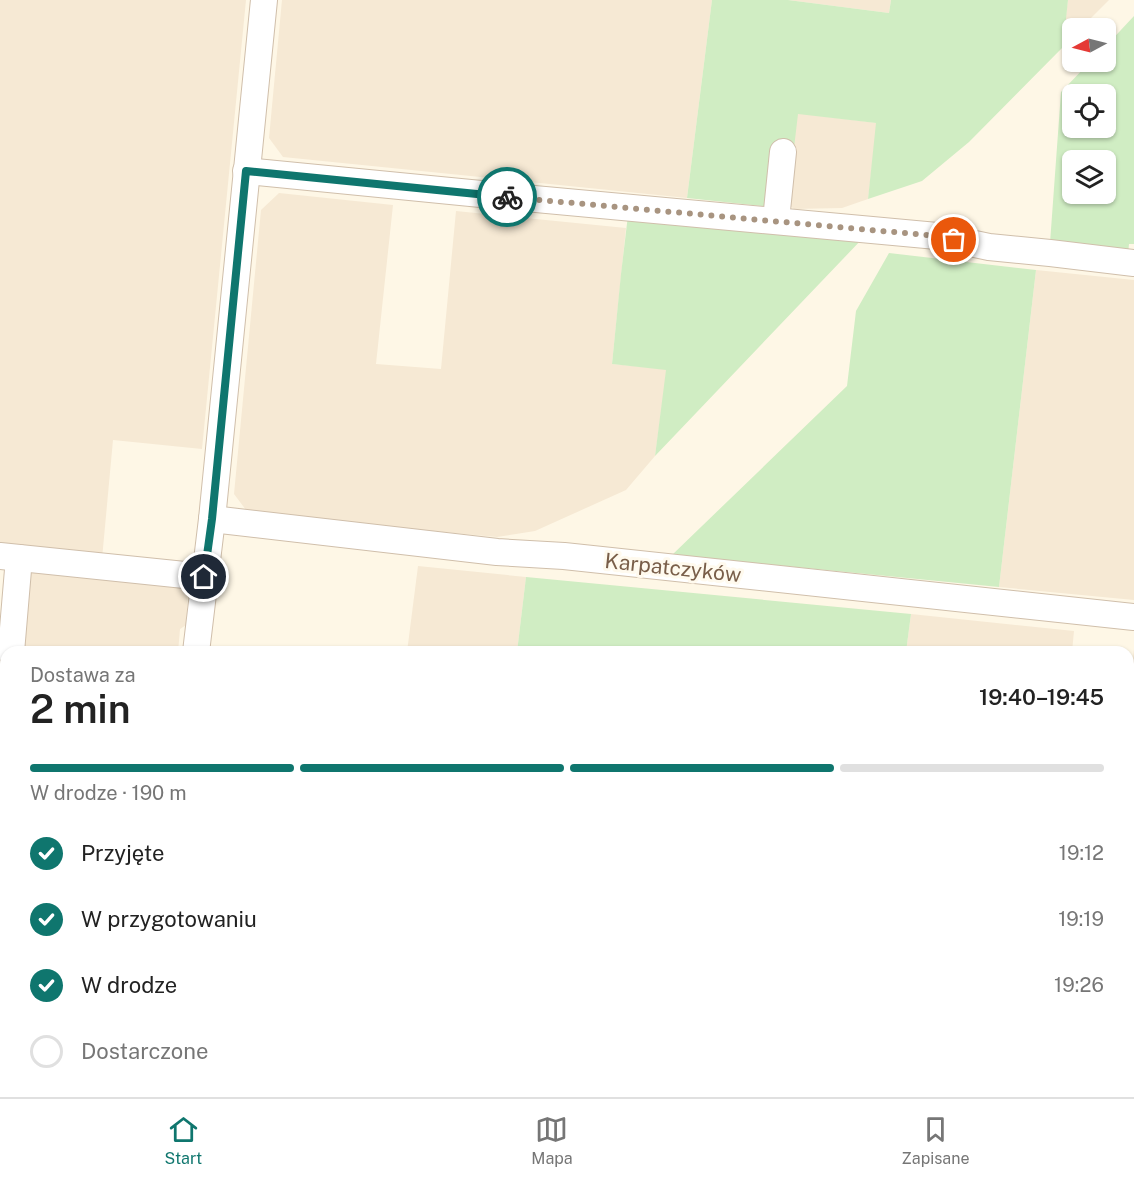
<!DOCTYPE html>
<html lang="pl">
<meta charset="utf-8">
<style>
body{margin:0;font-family:"Public Sans",sans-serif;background:#f2f2f2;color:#222;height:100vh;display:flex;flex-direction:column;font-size:22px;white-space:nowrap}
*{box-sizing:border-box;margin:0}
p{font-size:20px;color:#767676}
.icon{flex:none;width:33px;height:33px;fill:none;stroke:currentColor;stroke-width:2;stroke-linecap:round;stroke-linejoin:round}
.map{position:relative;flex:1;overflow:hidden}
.drawer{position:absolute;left:0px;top:646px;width:1134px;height:452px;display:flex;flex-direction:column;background:#fff;border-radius:18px 18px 0 0;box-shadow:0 2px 4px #0004}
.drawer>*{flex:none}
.needle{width:39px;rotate:263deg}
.fabs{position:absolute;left:1062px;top:18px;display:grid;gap:12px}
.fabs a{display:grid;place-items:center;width:54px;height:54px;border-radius:9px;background:#fff;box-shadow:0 2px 4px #0004;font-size:30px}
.pin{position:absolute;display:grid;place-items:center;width:51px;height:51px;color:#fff;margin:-26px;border:3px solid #fff;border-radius:50%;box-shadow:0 2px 6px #0007}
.courier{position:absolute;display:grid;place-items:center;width:60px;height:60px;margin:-30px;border:4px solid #0f766e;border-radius:50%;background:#fff;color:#222;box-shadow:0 2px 8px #0007}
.head em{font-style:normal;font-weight:600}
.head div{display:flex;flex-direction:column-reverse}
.head{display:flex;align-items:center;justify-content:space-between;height:102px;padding:0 30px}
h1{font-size:39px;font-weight:600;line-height:45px}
.bar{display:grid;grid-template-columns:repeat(4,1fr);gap:9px 6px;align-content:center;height:72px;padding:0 30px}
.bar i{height:8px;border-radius:4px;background:#e0e0e0}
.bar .active{background:#0f766e}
.bar p{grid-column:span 4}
ol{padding:0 30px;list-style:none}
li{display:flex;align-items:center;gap:18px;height:66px}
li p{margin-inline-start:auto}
li .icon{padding:6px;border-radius:50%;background:#0f766e;color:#fff;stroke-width:4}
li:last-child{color:#767676}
li i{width:33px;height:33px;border:3px solid #e0e0e0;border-radius:50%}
.tab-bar{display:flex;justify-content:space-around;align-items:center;height:84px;border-top:2px solid #e0e0e0;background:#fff;font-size:16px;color:#767676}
.tab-bar a{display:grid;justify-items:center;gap:3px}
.tab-bar .active{color:#0f766e}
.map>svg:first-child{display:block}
.residential{fill:#f6e9d4}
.green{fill:#d0edc3;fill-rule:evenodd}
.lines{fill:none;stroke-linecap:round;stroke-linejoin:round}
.minor-casing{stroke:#d0bfab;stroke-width:28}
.minor{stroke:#fff;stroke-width:26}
.done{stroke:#a89480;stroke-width:6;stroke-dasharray:0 10.8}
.route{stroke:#0f766e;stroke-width:8}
.labels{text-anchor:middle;stroke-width:6;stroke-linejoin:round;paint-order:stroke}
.street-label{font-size:21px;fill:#795e49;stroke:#fffaee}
</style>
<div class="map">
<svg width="1134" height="1097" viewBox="0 0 1134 1097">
<rect width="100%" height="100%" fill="#fef7e6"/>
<!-- residential -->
<g class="residential">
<path d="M0 0H246L202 449 113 440 102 559 0 547Z"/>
<path d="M282 0H712L687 198 283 157 269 138Z"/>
<path d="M788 0H891L889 13Z"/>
<path d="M1068 0H1109L1081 28H1072V37H1063Z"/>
<path d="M797 113 877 123 868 199 842 208 794 209 787 203Z"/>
<path d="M279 193 393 205 376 364 441 369 456 211 626 228 612 364 667 369 655 456 626 490 535 531 497 537 249 514 234 494 261 210Z"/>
<path d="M1036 270 1134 280V600L999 587Z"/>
<path d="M418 566 526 577 517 652H407Z"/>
<path d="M38 568 179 583 188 594 186 625 180 629 178 652H19L24 578Z"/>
<path d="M911 614 1074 631 1072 652H906Z"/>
<path d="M1134 649V981L1128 982V698Z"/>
<path d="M0 673 6 674V818H0Z"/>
<path d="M0 937 6 940V1092H25L20 1097H0Z"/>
<path d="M1134 1019V1097H974V1092H1128V1020Z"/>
<path d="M174 1092H279L287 1097H169Z"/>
<path d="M351 1092H442L441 1097H361Z"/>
<path d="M463 1092H657L642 1097H463Z"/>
<path d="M763 1092H959V1097H749Z"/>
</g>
<!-- green -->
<g class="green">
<path d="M712 0H788L889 13 891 0H1068L1063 47 969 142 922 181 868 199 876 123 798 114 794 148 770 207 687 198Z"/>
<path d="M1134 16V244H1129L1128 254 1050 243 1061 92 1090 62H1106V46ZM1072 94H1106V128H1072ZM1072 160H1106V194H1072Z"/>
<path d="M628 215 863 238 655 456 666 370 612 364 621 274Z"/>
<path d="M889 253 1036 270 999 587 672 555 847 386 856 311Z"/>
<path d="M526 577 911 614 906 652H517Z"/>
</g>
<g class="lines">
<defs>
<g id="minor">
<path d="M246 171 491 195 937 236 989 247 1050 253 1134 263"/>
<path d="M776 220 783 152"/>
<path d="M212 519 497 552 564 556 1134 617"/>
<path d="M0 556 204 577"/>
<path d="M11 652 19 558"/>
<path d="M196 652 212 519 264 0"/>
<path d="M0 924 6 928"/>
<path d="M1128 1001 1134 1000"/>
<path d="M313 1092 322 1097"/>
<path d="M452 1097V1092"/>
<path d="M700 1097 713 1092"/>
</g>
</defs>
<!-- minor casing -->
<use href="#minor" class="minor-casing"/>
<!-- minor -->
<use href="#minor" class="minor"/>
</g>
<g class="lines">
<!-- done -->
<path class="done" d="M507 197 937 236 954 240"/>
<!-- route -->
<path class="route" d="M204 577 212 519 246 171 507 197"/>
</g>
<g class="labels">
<!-- street labels -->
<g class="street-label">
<text transform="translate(673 568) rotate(6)" y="7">Karpatczyków</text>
</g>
</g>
</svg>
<div class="fabs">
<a><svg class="needle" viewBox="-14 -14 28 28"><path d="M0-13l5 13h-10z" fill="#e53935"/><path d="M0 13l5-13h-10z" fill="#767676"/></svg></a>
<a><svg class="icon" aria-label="locate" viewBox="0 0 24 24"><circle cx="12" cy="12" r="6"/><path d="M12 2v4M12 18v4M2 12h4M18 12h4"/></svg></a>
<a><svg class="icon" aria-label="layers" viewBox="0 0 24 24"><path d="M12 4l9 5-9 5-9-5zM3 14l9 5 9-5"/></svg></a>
</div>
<div class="pin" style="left:954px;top:240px;background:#ea580c"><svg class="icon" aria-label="bag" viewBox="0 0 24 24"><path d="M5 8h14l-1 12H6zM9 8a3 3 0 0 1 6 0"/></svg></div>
<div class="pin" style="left:204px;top:577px;background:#1f2937"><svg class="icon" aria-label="home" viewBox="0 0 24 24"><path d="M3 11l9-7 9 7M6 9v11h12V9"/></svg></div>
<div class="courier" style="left:507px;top:197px"><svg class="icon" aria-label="bike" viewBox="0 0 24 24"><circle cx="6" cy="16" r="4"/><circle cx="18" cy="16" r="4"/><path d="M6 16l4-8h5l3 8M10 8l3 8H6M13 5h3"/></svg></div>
<section class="drawer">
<div class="head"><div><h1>2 min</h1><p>Dostawa za</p></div><em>19:40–19:45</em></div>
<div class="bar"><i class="active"></i><i class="active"></i><i class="active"></i><i></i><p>W drodze · 190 m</p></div>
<ol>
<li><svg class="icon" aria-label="check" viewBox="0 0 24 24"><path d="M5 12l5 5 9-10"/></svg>Przyjęte<p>19:12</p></li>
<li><svg class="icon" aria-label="check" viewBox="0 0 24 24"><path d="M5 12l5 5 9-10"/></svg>W przygotowaniu<p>19:19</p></li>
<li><svg class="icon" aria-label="check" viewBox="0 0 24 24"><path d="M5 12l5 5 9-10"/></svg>W drodze<p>19:26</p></li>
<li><i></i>Dostarczone</li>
</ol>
</section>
</div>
<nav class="tab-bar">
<a class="active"><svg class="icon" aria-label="home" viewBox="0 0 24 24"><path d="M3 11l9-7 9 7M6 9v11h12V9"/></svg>Start</a>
<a><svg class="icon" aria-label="map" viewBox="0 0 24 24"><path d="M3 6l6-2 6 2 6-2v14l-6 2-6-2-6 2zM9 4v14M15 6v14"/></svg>Mapa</a>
<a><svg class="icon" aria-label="saved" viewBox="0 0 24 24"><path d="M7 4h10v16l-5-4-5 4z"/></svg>Zapisane</a>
</nav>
